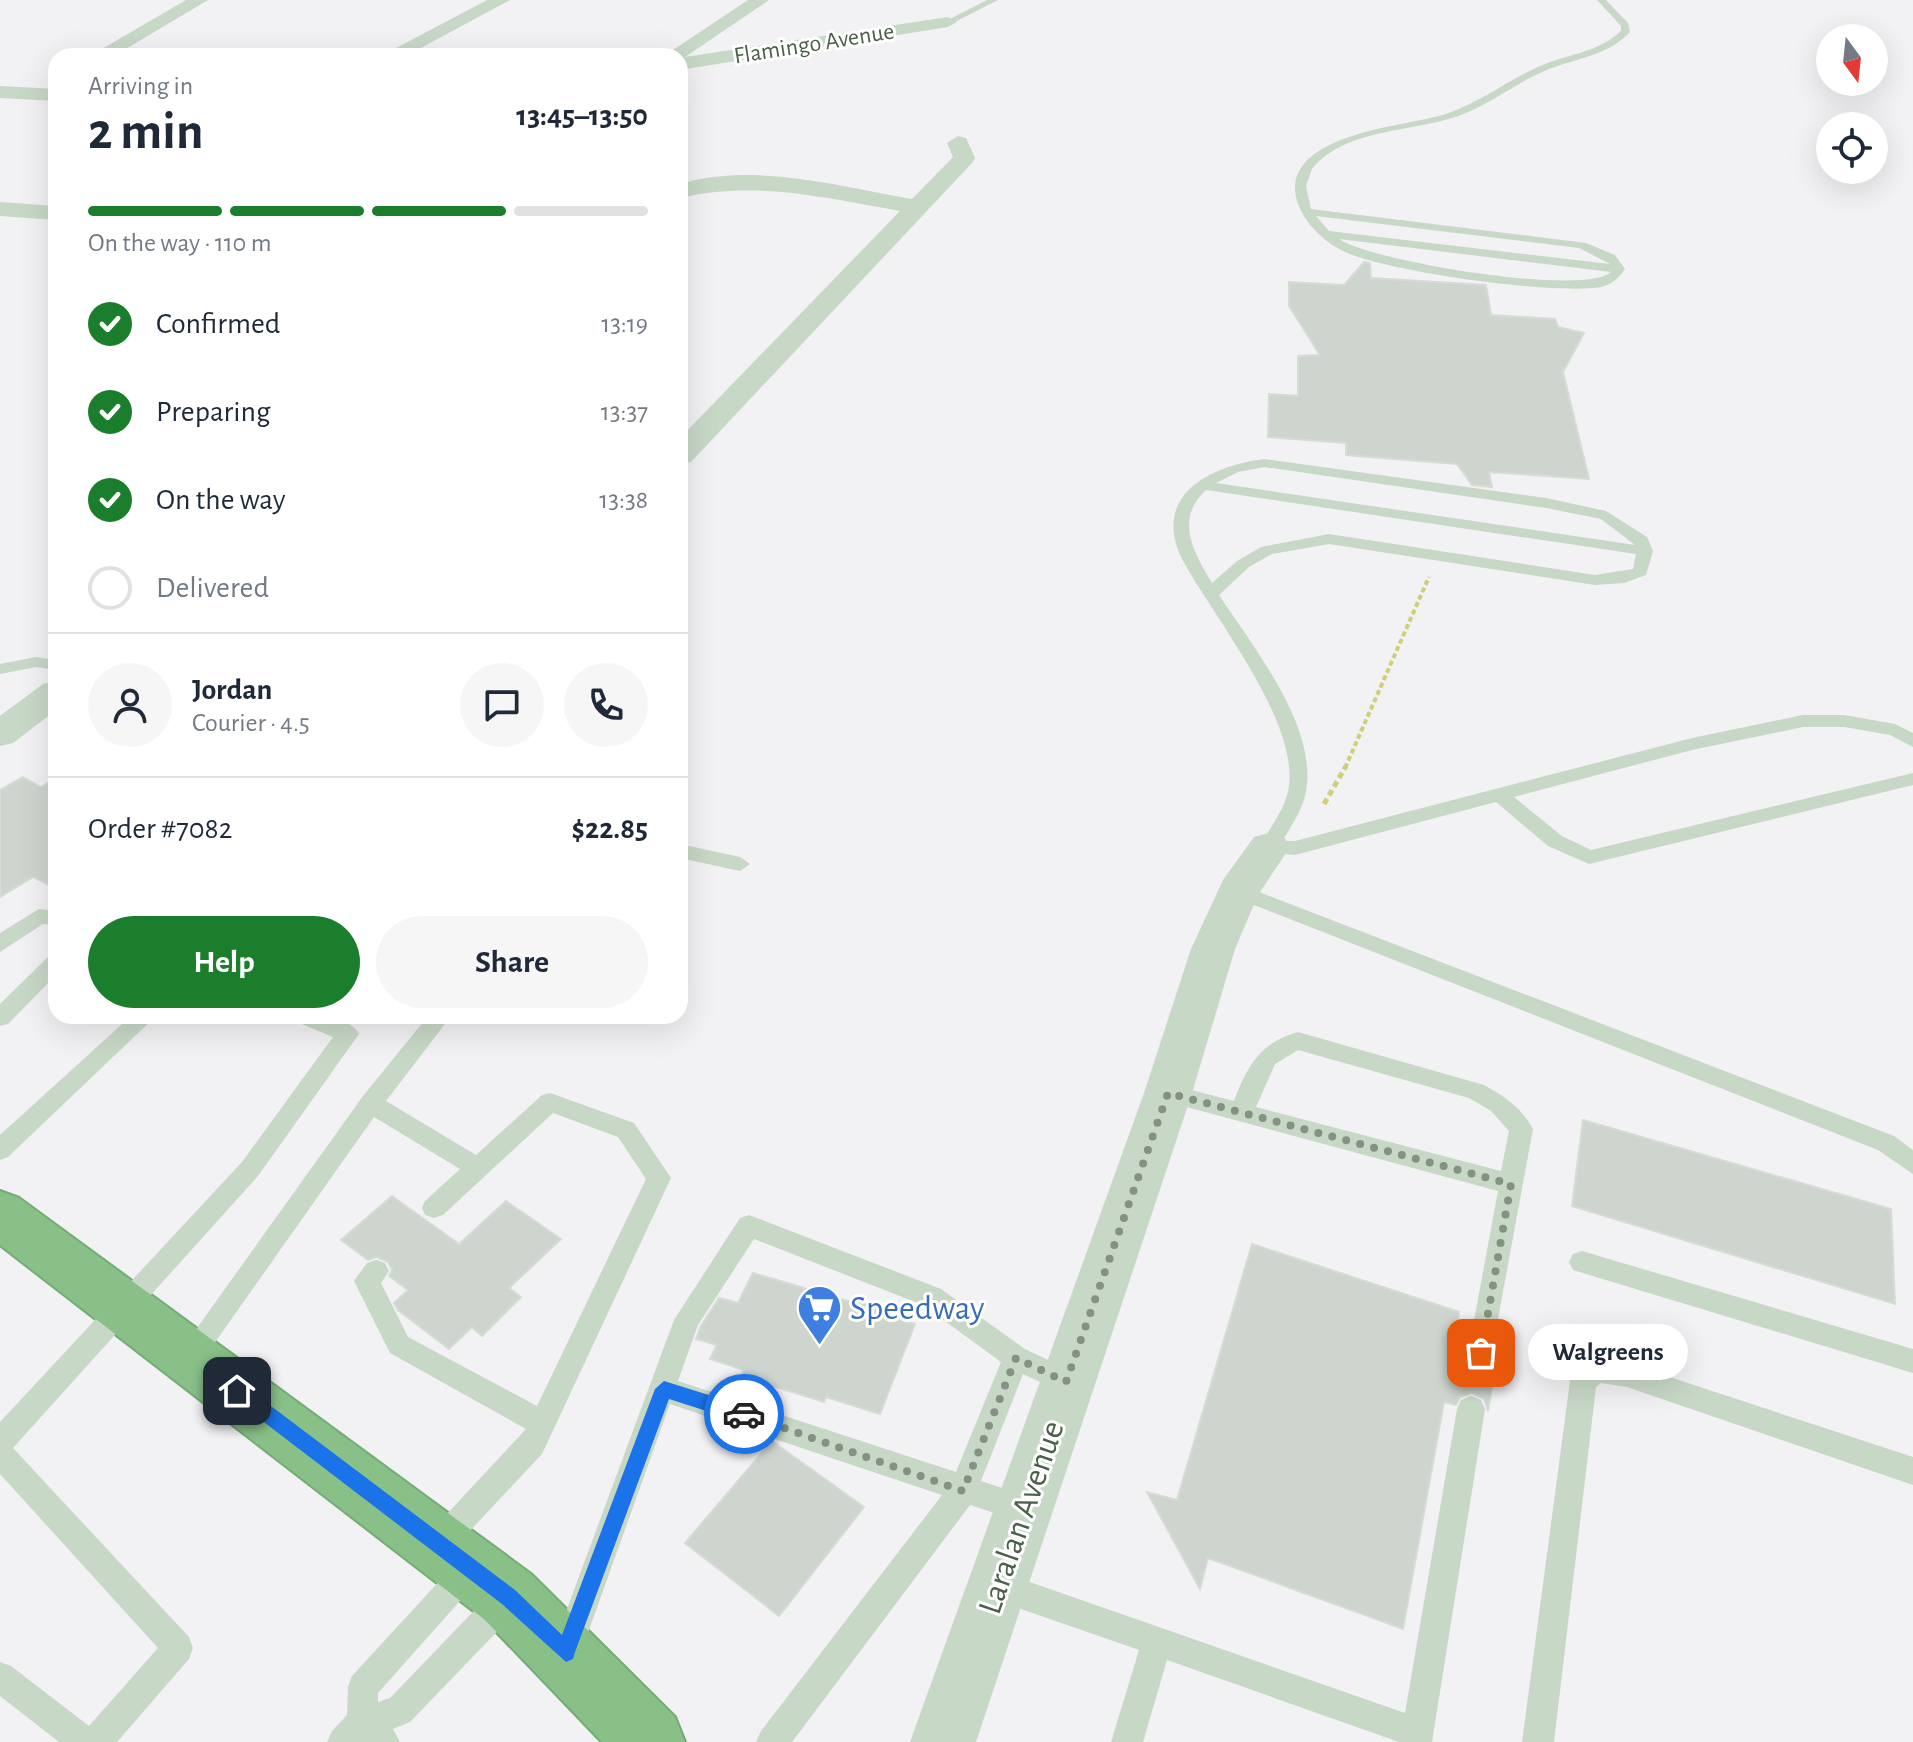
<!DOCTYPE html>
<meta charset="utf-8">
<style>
body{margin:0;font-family:"Alegreya Sans",sans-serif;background:#f6f6f7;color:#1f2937;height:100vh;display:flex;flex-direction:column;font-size:30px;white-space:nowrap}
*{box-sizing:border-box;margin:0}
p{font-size:26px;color:#747a83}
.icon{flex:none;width:44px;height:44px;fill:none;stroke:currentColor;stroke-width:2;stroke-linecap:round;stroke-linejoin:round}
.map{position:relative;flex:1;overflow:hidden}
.side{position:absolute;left:48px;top:48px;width:640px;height:976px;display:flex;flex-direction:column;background:#fff;border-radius:24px;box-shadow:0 8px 32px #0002}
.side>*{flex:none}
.needle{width:52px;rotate:165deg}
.tools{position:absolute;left:1816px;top:24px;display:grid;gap:16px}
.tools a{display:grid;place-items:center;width:72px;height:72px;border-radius:50%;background:#fff;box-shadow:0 8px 32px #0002;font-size:40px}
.pin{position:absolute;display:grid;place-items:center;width:68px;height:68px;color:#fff;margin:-34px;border-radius:16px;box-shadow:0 4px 12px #0006}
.courier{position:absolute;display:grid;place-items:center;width:80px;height:80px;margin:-40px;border:6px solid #1a73e8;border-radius:50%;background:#fff;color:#222;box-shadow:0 2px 10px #0007}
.bubble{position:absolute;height:56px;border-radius:28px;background:#fff;box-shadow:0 8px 32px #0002;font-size:26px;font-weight:700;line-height:56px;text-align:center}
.headline em{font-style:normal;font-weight:700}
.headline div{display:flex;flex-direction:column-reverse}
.headline{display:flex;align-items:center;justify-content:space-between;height:136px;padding:0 40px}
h1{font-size:52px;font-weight:700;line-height:60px}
.bar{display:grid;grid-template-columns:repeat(4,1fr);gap:12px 8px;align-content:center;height:96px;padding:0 40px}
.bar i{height:10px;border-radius:6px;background:#e0e1e3}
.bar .on{background:#1b7e2d}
.bar p{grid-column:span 4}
.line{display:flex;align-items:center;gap:20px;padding:0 40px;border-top:2px solid #e0e1e3}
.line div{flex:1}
.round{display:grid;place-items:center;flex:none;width:84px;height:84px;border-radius:42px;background:#f6f6f7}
ol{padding:0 40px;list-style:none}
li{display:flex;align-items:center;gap:24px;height:88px}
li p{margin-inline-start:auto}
li .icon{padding:8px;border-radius:50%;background:#1b7e2d;color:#fff;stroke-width:4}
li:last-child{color:#747a83}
li i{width:44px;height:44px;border:4px solid #e0e1e3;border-radius:50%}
.action{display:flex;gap:16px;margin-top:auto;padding:16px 40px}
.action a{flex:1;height:92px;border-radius:48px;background:#1b7e2d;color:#fff;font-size:32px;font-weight:700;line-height:92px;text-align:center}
.action a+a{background:#f6f6f7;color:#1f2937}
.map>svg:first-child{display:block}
.building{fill:#ced5ce;stroke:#d5dcd6;stroke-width:2}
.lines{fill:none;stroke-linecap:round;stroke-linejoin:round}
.highway-casing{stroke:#73ac74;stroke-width:4}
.path-far1{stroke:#cfcf77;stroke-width:4;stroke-dasharray:5 3;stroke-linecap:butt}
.path{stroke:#cfcf77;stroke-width:5;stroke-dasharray:6 4;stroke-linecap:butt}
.lane{fill:#c8d8c7;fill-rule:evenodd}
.street{fill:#c8d8c7;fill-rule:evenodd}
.highway{fill:#88c088;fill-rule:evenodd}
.route{fill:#1a73e8}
.done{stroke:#849284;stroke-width:8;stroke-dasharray:0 14.4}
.labels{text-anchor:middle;stroke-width:6;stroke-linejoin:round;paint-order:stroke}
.far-street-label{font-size:24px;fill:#495f48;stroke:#fff}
.near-shop-label{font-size:34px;fill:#366cbe;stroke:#fff;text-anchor:start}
.near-street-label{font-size:34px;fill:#495f48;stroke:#fff}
</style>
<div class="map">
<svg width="1913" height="1742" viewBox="0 0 1913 1742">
<rect width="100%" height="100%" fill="#f2f1f3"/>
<!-- building -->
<g class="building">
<path d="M1364 262 1370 263 1371 278 1486 285 1491 315 1555 319 1558 327 1584 333 1563 372 1589 479 1489 472 1492 487 1472 485 1457 464 1346 455V443L1268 437 1269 394 1298 396V356L1320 355 1289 306V282L1344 285Z"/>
<path d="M23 777 41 787 56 778V888L33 877 0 897V790Z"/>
<path d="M1583 1120 1891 1209 1895 1304 1572 1206Z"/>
<path d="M392 1196 459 1244 506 1201 561 1239 509 1288 521 1297 482 1336 472 1327 449 1349 398 1310 394 1303 408 1290 389 1276 392 1270 388 1262 377 1257 368 1260 341 1240Z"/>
<path d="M1252 1244 1459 1312 1455 1345 1466 1349 1469 1363 1482 1368 1497 1358 1488 1411 1484 1399 1472 1393 1460 1397 1456 1405 1444 1402 1403 1629 1208 1558 1200 1589 1147 1492 1177 1500Z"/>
<path d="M753 1273 851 1302 853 1298 900 1312 898 1319 915 1324 880 1414 826 1397 824 1402 741 1376 744 1370 710 1359 717 1345 696 1339 701 1326 719 1298 738 1303Z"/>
<path d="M772 1441 864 1507 779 1616 685 1543Z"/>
</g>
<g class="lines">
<defs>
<path id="highway" d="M0 1191 19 1198 531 1574 675 1717 685 1742H602L485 1620 0 1245Z"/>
</defs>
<!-- highway casing -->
<use href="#highway" class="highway-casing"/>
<!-- path-far1 -->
<path class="path-far1" d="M1345 768 1429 577"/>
<!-- path -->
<path class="path" d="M1324 804 1346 766"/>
<!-- lane -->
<g class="lane">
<path d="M987 0H998L951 24 944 22Z"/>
<path d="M1597 0H1606L1628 23 1630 32C1608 56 1576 58 1547 70 1519 81 1495 101 1466 113 1418 133 1347 126 1312 169L1306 186 1311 209 1586 243 1615 255 1625 269C1619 278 1613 284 1601 287 1555 295 1386 272 1343 251 1320 240 1294 213 1295 186 1299 132 1408 126 1446 114 1479 103 1507 81 1538 67 1566 54 1598 53 1621 31V26ZM1316 216 1579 248 1610 264 1329 231ZM1339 239 1611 272C1584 297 1371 261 1339 239Z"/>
<path d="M1264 459 1546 498 1606 511 1647 537 1653 551 1646 575 1624 583 1595 585 1329 544 1272 554 1249 567 1219 595C1252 645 1313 721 1307 784 1306 804 1293 824 1282 841H1295L1692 738 1803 715H1844L1895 724 1913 733V747L1890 735 1844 727H1803L1692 750 1514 797 1562 836 1591 850 1913 773V785L1589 864 1548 846 1496 802 1295 855 1262 852 1259 847C1270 828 1286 808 1289 786 1297 718 1214 618 1182 559 1151 495 1210 466 1264 459ZM1264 467 1546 508 1601 519 1635 545 1216 483 1238 472ZM1206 490 1636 554 1633 569 1595 575 1329 534 1261 547 1237 561 1212 583C1194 553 1174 519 1206 490Z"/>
<path d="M36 657 56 660V670L36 667 0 674V664Z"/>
<path d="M680 844 740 857 750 864 740 871 680 858Z"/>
<path d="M1238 884 1894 1136 1913 1150V1174L1878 1150 1231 896 1228 891 1231 886Z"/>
<path d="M39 909 56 911V925L43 924 0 952V933Z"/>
<path d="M56 954V975L8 1024 0 1026V1004L49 956Z"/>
<path d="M131 1016H156L8 1157 0 1160V1135Z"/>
<path d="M294 1016C314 1016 348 1014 359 1034L258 1176 13 1448 189 1637 193 1648 189 1659 117 1742H59L0 1696V1662L11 1666 89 1726 158 1648 0 1474V1422L242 1162 333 1037 297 1022Z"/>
<path d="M428 1016H451L386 1101 476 1155 542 1095 550 1093 634 1123 671 1178 542 1454 451 1551 441 1555 431 1551 427 1541 431 1531 526 1429 390 1353 354 1281 367 1263 376 1260 385 1263 389 1271 381 1283 408 1337 537 1406 646 1179 618 1137 553 1113 443 1215 434 1218 425 1215 422 1208 425 1201 460 1169 374 1117 199 1365 190 1368 181 1365 177 1356 363 1096Z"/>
<path d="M1298 1032 1484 1085C1504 1096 1522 1108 1533 1129L1490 1362 1481 1365 1472 1362 1468 1353 1498 1191 1168 1102 1160 1099 1157 1093 1160 1087 1168 1084 1234 1101C1247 1066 1261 1042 1298 1032ZM1298 1050 1469 1098 1491 1111 1509 1131 1501 1171 1256 1107 1275 1064Z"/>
<path d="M749 1215 941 1289 1025 1349 1075 1373 1079 1382 1075 1391 1066 1394 1023 1374 981 1481 1032 1498 1036 1508 1032 1518 1022 1522 970 1505 792 1742H756L761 1731 942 1495 670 1404 580 1655 569 1659 558 1655 554 1644 674 1320 740 1218ZM754 1239 923 1305 1001 1362 956 1472 678 1381 698 1325Z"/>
<path d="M1582 1251 1913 1349V1373L1573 1270 1569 1262 1573 1254Z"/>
<path d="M1597 1358 1627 1363 1913 1457V1485L1627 1387 1601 1383 1596 1387 1554 1742H1522L1570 1381 1574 1372Z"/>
<path d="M1471 1396 1481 1400 1485 1409 1432 1742H1399L1167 1660 1143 1742H1111L1139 1650 998 1601 988 1596 983 1586 988 1576 998 1571 1405 1713 1457 1409 1461 1400Z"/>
<path d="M465 1559 475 1564 480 1574 475 1584 378 1693V1702L390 1698 492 1592 503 1588 514 1592 518 1603 514 1614 410 1722 393 1729 400 1742H327L332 1731 347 1715 348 1687 352 1676 455 1564Z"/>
</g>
<!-- street -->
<g class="street">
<path d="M186 0H208L114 56H90Z"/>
<path d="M487 0H510L406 56H381Z"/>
<path d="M748 0H769L685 57 948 17 957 22 948 27 680 70V56H664Z"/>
<path d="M0 86 56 89V101L0 98Z"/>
<path d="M958 136 966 138 975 158 972 163 691 462 680 465V438L900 211C827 198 753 180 680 198V184C754 162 838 186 912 199L953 157 947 143Z"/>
<path d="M0 202 56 206V220L0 216Z"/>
<path d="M56 681V710L13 743 0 746V716L43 684Z"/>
<path d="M1269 833 1284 837 1290 847 1258 895 1235 949 1192 1093 976 1742H910L1144 1093 1191 949 1223 880 1254 837Z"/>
</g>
<!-- highway -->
<use href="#highway" class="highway"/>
</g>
<!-- route -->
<path class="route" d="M664 1381 744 1406 753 1414 744 1423 669 1399 575 1652 573 1659 566 1662 502 1604 231 1397 228 1391 231 1385H243L515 1590 562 1635 655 1389Z"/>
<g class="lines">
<!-- done -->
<path class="done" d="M744 1414 963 1491 1016 1358 1066 1382 1168 1093 1511 1184 1481 1353"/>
</g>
<!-- icons -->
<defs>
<symbol id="supermarket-pin" viewBox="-11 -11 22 30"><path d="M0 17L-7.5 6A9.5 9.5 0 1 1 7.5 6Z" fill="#3f7fe0" stroke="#fff"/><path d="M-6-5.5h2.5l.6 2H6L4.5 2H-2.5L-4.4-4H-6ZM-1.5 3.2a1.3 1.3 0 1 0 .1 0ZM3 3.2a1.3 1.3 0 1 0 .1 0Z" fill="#fff"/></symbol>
</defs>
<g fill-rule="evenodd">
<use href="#supermarket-pin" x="794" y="1282" width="51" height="69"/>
</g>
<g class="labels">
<!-- far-street labels -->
<g class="far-street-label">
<text transform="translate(814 43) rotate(-9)" y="8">Flamingo Avenue</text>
</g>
<!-- near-shop labels -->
<g class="near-shop-label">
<text x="850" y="1319">Speedway</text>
</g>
<!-- near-street labels -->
<g class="near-street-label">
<text transform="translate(1020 1517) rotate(-71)" y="12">Laralan Avenue</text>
</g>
</g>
</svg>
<div class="tools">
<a><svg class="needle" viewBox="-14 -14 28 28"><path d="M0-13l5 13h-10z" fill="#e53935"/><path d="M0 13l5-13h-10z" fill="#747a83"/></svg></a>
<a><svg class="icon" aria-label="locate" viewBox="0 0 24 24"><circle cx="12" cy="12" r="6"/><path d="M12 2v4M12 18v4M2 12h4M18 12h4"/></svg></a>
</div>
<div class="pin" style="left:1481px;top:1353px;background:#ea580c"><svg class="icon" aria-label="bag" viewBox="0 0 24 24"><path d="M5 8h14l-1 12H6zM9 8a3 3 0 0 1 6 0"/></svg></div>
<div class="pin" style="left:237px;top:1391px;background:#1f2937"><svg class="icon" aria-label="home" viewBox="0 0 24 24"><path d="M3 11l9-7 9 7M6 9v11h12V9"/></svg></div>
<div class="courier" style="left:744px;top:1414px"><svg class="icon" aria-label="car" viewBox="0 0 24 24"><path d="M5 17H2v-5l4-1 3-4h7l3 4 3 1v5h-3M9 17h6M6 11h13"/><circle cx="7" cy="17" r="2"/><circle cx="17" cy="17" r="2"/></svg></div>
<div class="bubble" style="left:1528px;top:1324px;width:160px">Walgreens</div>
<section class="side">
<div class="headline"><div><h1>2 min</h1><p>Arriving in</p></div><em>13:45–13:50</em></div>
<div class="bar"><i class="on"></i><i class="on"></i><i class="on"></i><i></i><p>On the way · 110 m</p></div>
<ol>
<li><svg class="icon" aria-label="check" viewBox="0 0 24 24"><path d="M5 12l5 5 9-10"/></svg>Confirmed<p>13:19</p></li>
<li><svg class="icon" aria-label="check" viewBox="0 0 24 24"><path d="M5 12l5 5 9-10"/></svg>Preparing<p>13:37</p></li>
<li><svg class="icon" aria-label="check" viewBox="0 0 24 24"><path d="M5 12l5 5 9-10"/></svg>On the way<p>13:38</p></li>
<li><i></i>Delivered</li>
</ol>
<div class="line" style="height:144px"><a class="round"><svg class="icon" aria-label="person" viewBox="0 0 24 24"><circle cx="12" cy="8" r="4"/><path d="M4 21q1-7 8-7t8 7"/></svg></a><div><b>Jordan</b><p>Courier · 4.5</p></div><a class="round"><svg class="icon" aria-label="chat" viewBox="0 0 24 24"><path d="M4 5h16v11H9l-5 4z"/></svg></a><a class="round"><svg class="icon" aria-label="phone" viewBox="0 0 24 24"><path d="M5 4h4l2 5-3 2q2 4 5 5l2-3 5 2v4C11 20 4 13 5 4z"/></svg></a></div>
<div class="line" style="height:104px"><div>Order #7082</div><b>$22.85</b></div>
<div class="action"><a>Help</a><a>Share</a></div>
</section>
</div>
